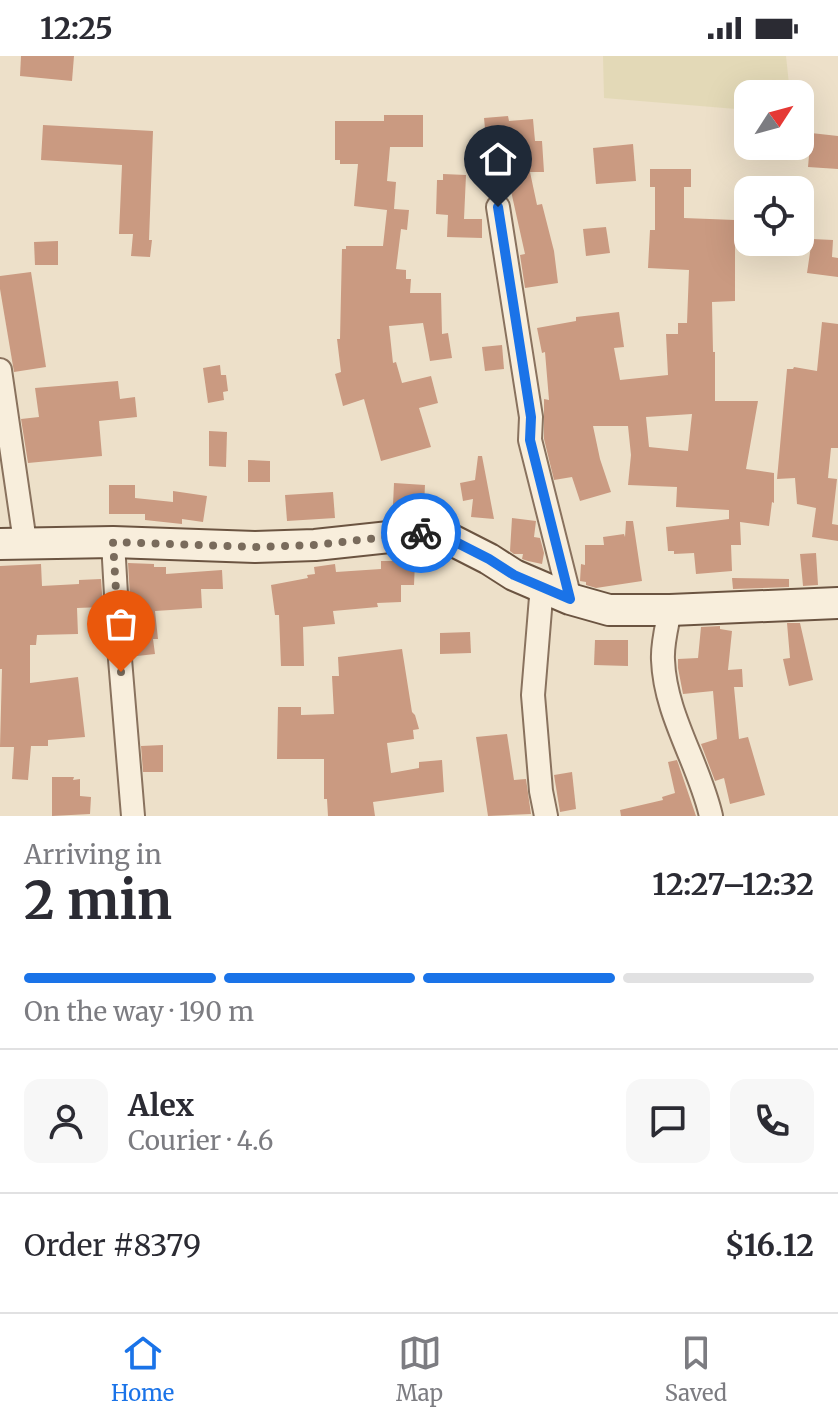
<!DOCTYPE html>
<meta charset="utf-8">
<style>
body{margin:0;font-family:Merriweather,serif;background:#f7f7f7;color:#2b2b33;height:100vh;display:flex;flex-direction:column;font-size:30px;white-space:nowrap}
*{box-sizing:border-box;margin:0}
p{font-size:26px;color:#7c7c81}
.icon{flex:none;width:44px;height:44px;fill:none;stroke:currentColor;stroke-width:2;stroke-linecap:round;stroke-linejoin:round}
.map{position:relative;height:760px;overflow:hidden}
.details{display:flex;flex-direction:column;background:#fff;flex:1}
.details>*{flex:none}
.needle{width:52px;rotate:54deg}
.buttons{position:absolute;left:734px;top:24px;display:grid;gap:16px}
.buttons a{display:grid;place-items:center;width:80px;height:80px;border-radius:16px;background:#fff;box-shadow:0 8px 32px #0002;font-size:40px}
.pin{position:absolute;display:grid;place-items:center;width:68px;height:68px;color:#fff;margin:-82px -34px;border-radius:50% 50% 50% 0;rotate:-45deg;box-shadow:0 0 8px #0007}
.pin .icon{rotate:45deg}
.courier{position:absolute;display:grid;place-items:center;width:80px;height:80px;margin:-40px;border:6px solid #1a73e8;border-radius:50%;background:#fff;color:#222;box-shadow:0 2px 10px #0007}
.head em{font-style:normal;font-weight:700}
.head div{display:flex;flex-direction:column-reverse}
.head{display:flex;align-items:center;justify-content:space-between;height:136px;padding:0 24px}
h1{font-size:52px;font-weight:700;line-height:60px}
.bar{display:grid;grid-template-columns:repeat(4,1fr);gap:12px 8px;align-content:center;height:96px;padding:0 24px}
.bar i{height:10px;border-radius:6px;background:#e1e1e2}
.bar .on{background:#1a73e8}
.bar p{grid-column:span 4}
.line{display:flex;align-items:center;gap:20px;padding:0 24px;border-top:2px solid #e1e1e2}
.line div{flex:1}
.round{display:grid;place-items:center;flex:none;width:84px;height:84px;border-radius:16px;background:#f7f7f7}
.status{display:flex;justify-content:space-between;align-items:center;height:56px;padding:0 40px;background:#fff;direction:ltr}
.status svg{height:22px;fill:currentColor}
.tabs{display:flex;justify-content:space-around;align-items:center;height:112px;border-top:2px solid #e1e1e2;background:#fff;font-size:22px;color:#7c7c81}
.tabs a{display:grid;justify-items:center;gap:4px}
.tabs .on{color:#1a73e8}
.map>svg:first-child{display:block}
.farmland{fill:#e3d9b7}
.building{fill:#ca9a81;fill-rule:evenodd}
.lines{fill:none;stroke-linecap:round;stroke-linejoin:round}
.street-casing{stroke:#89725e;stroke-width:26}
.secondary-casing{stroke:#6b5441;stroke-width:34}
.street{stroke:#f8eedc;stroke-width:22}
.secondary{stroke:#f8eedc;stroke-width:30}
.done{stroke:#796b5c;stroke-width:8;stroke-dasharray:0 14.4}
.route{stroke:#1a73e8;stroke-width:10}
</style>
<div class="status"><b>12:25</b><svg viewBox="0 0 49 12"><path d="M0 12V9h3v3zM5 12V6h3v6zM10 12V3h3v9zM15 12V0h3v12zM26 1h20v11H26zM47 4h2v5h-2z"/></svg></div>
<div class="map">
<svg width="838" height="760" viewBox="0 0 838 760">
<rect width="100%" height="100%" fill="#ede0c9"/>
<!-- farmland -->
<path class="farmland" d="M603 0H786L790 38H748V54L604 42Z"/>
<!-- building -->
<g class="building">
<path d="M21 0H74L72 25 20 20Z"/>
<path d="M384 59H423V91H390L387 125 396 126 394 153 409 154 407 174 401 173 396 213 406 214V223H411L410 237H441L442 278 448 277 452 302 430 305 423 267 389 270 393 307 396 306 402 327 431 320 438 347 419 352 431 391 381 405 364 343 343 350 335 318 341 316 337 283H340L342 193H346V190H383L387 154 354 150 358 108H340V104H335V65H384Z"/>
<path d="M508 60 509 65 533 63 535 85H542L544 116H530L537 149 542 148 554 195 558 227 525 232 520 199 525 198 511 135H503L499 82 486 83 484 62Z"/>
<path d="M43 69 153 75 149 184H152L150 201 131 200 133 178H119L122 109 41 104Z"/>
<path d="M811 77 838 80V113L808 111Z"/>
<path d="M633 88 636 125 596 128 593 92Z"/>
<path d="M650 113H691V131H684V162L735 164V245L712 246 713 296H715V345H758L746 413 774 417V447L772 446 769 470 740 466 741 489H731L732 515 696 518 694 497 674 498V495H668L666 471 729 463V454L676 451 677 431 628 429 631 399 628 370H593L600 403 611 436 580 445 572 421 554 424 544 383V343L549 344 545 296 542 297 537 272 576 265V261L619 256 624 291 614 292 620 324 668 319 666 278H678V267H687L689 214 648 212 650 174H655V131H650ZM692 358 688 395 649 391 646 361Z"/>
<path d="M443 118 466 119 464 163H482V182L447 181 448 159 436 158 437 124H443Z"/>
<path d="M606 171 610 197 586 200 583 173Z"/>
<path d="M812 183 833 184 832 201 838 202V221L807 217Z"/>
<path d="M58 185V209H35L34 186Z"/>
<path d="M31 216 46 311 14 316 0 233V220Z"/>
<path d="M822 266 838 268V392H831L828 422 837 423 832 468 838 469V485L812 481 816 452 797 448 795 422 777 423 787 313H793L794 311 817 315Z"/>
<path d="M502 289 504 313 485 315 482 291Z"/>
<path d="M220 309 221 319H226L228 335 223 336 224 344 208 347 203 312Z"/>
<path d="M118 325 120 343 135 341 137 361 99 365 102 400 28 407 21 363 39 361 35 332Z"/>
<path d="M209 375 227 376 226 411 209 410Z"/>
<path d="M478 400H482L494 463 471 461 473 443 463 445 460 427 475 424Z"/>
<path d="M248 404 270 405V426H248Z"/>
<path d="M394 427 425 429 424 450 393 449Z"/>
<path d="M109 429H135V442L173 446V435L207 440 203 466 182 463V468L145 464V458H109Z"/>
<path d="M333 436 335 462 287 465 285 439Z"/>
<path d="M512 462 536 465 534 481 540 482 544 497 542 508 528 505 522 503 523 498H514L510 495Z"/>
<path d="M626 465H633L642 525 596 532 586 529V526L580 525 581 508 585 509V489H604L603 481 624 478 625 481Z"/>
<path d="M816 497 818 529 803 530 800 498Z"/>
<path d="M381 505H415L414 529H401V546L377 547 378 551 333 555 335 568 303 571 304 610H281L279 559H275L271 529 308 522 307 519 315 518 314 511 335 508 336 516 381 513Z"/>
<path d="M128 507 154 508V511H166V518L222 514 223 533H201L202 552 155 555 158 583H153L155 598 137 600 132 573Z"/>
<path d="M41 508 42 530 79 528V524L101 523 103 551 77 552 78 578 37 579 36 589H30V627L78 621 85 681 48 684V690H31L28 724 12 723 14 691H0L2 613H0V510Z"/>
<path d="M732 522 789 523V531L733 533Z"/>
<path d="M787 567H800L813 624 789 630 783 603 790 602Z"/>
<path d="M720 570V573L732 575 728 614 742 613 743 631H734L739 683 748 681 765 739 730 748 724 722 715 725 701 688 717 683 713 635 683 638 678 612V603L698 602 701 571Z"/>
<path d="M470 576 471 597 440 598V577Z"/>
<path d="M595 584H628V610L594 609Z"/>
<path d="M402 593 412 656 415 659 419 673 413 674 414 683 387 687 391 717 419 712V706L442 704 444 736 373 746 375 760H328L327 743H324V703H277L278 651H301V659L334 658 332 620H339L338 601Z"/>
<path d="M507 678 514 724 526 723 531 758 488 760 476 681Z"/>
<path d="M163 689V716H143L141 690Z"/>
<path d="M677 704 696 760H621L620 754 663 744 662 741 675 737 668 706Z"/>
<path d="M572 716 576 753 560 756 554 719Z"/>
<path d="M52 721H74L73 724 80 723V740L91 741 90 758 52 760Z"/>
</g>
<g class="lines">
<defs>
<g id="street">
<path d="M498 151 531 361 530 384 570 543"/>
<path d="M0 314 25 486"/>
<path d="M113 486 119 591 133 760"/>
<path d="M542 529 533 639 541 735 546 760"/>
<path d="M670 554C667 570 662 588 663 604 665 659 699 707 711 760"/>
</g>
<path id="secondary" d="M0 488 113 486 255 491 315 489 436 476 489 503 514 519 570 543 609 554H670L838 547"/>
</defs>
<!-- street casing -->
<use href="#street" class="street-casing"/>
<!-- secondary casing -->
<use href="#secondary" class="secondary-casing"/>
<!-- street -->
<use href="#street" class="street"/>
<!-- secondary -->
<use href="#secondary" class="secondary"/>
</g>
<g class="lines">
<!-- done -->
<path class="done" d="M121 616 113 486 255 491 315 489 421 477"/>
<!-- route -->
<path class="route" d="M421 477 436 476 489 503 514 519 570 543 530 384 531 361 498 151"/>
</g>
</svg>
<div class="buttons">
<a><svg class="needle" viewBox="-14 -14 28 28"><path d="M0-13l5 13h-10z" fill="#e53935"/><path d="M0 13l5-13h-10z" fill="#7c7c81"/></svg></a>
<a><svg class="icon" aria-label="locate" viewBox="0 0 24 24"><circle cx="12" cy="12" r="6"/><path d="M12 2v4M12 18v4M2 12h4M18 12h4"/></svg></a>
</div>
<div class="pin" style="left:121px;top:616px;background:#ea580c"><svg class="icon" aria-label="bag" viewBox="0 0 24 24"><path d="M5 8h14l-1 12H6zM9 8a3 3 0 0 1 6 0"/></svg></div>
<div class="pin" style="left:498px;top:151px;background:#1f2937"><svg class="icon" aria-label="home" viewBox="0 0 24 24"><path d="M3 11l9-7 9 7M6 9v11h12V9"/></svg></div>
<div class="courier" style="left:421px;top:477px"><svg class="icon" aria-label="bike" viewBox="0 0 24 24"><circle cx="6" cy="16" r="4"/><circle cx="18" cy="16" r="4"/><path d="M6 16l4-8h5l3 8M10 8l3 8H6M13 5h3"/></svg></div>
</div>
<section class="details">
<div class="head"><div><h1>2 min</h1><p>Arriving in</p></div><em>12:27–12:32</em></div>
<div class="bar"><i class="on"></i><i class="on"></i><i class="on"></i><i></i><p>On the way · 190 m</p></div>
<div class="line" style="height:144px"><a class="round"><svg class="icon" aria-label="person" viewBox="0 0 24 24"><circle cx="12" cy="8" r="4"/><path d="M4 21q1-7 8-7t8 7"/></svg></a><div><b>Alex</b><p>Courier · 4.6</p></div><a class="round"><svg class="icon" aria-label="chat" viewBox="0 0 24 24"><path d="M4 5h16v11H9l-5 4z"/></svg></a><a class="round"><svg class="icon" aria-label="phone" viewBox="0 0 24 24"><path d="M5 4h4l2 5-3 2q2 4 5 5l2-3 5 2v4C11 20 4 13 5 4z"/></svg></a></div>
<div class="line" style="height:104px"><div>Order #8379</div><b>$16.12</b></div>
</section>
<nav class="tabs">
<a class="on"><svg class="icon" aria-label="home" viewBox="0 0 24 24"><path d="M3 11l9-7 9 7M6 9v11h12V9"/></svg>Home</a>
<a><svg class="icon" aria-label="map" viewBox="0 0 24 24"><path d="M3 6l6-2 6 2 6-2v14l-6 2-6-2-6 2zM9 4v14M15 6v14"/></svg>Map</a>
<a><svg class="icon" aria-label="saved" viewBox="0 0 24 24"><path d="M7 4h10v16l-5-4-5 4z"/></svg>Saved</a>
</nav>
